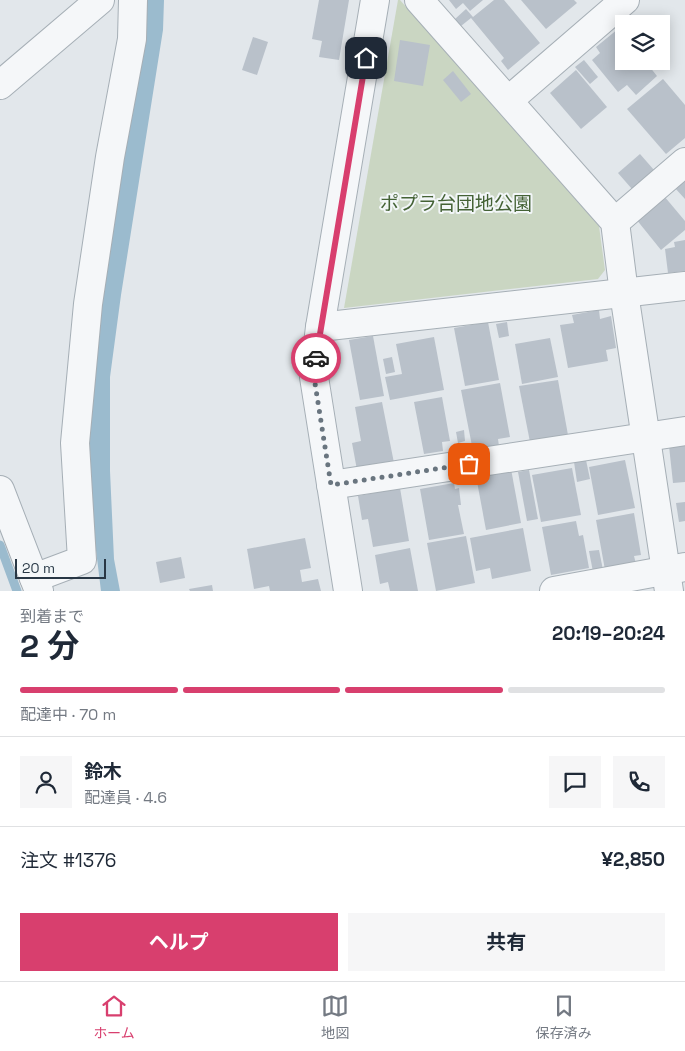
<!DOCTYPE html>
<html lang="ja">
<meta charset="utf-8">
<style>
body{margin:0;font-family:"Space Grotesk","Noto Sans JP",sans-serif;background:#f6f6f7;color:#1f2937;height:100vh;display:flex;flex-direction:column;font-size:19px;white-space:nowrap}
*{box-sizing:border-box;margin:0}
p{font-size:16px;color:#747a83}
.icon{flex:none;width:28px;height:28px;fill:none;stroke:currentColor;stroke-width:2;stroke-linecap:round;stroke-linejoin:round}
.map{position:relative;height:591px;overflow:hidden}
.details{display:flex;flex-direction:column;background:#fff;flex:1}
.details>*{flex:none}
.controls{position:absolute;left:615px;top:15px;display:grid;gap:10px}
.controls a{display:grid;place-items:center;width:55px;height:55px;border-radius:0px;background:#fff;box-shadow:0 2px 12px #0003;font-size:25px}
.scale{position:absolute;left:15px;bottom:12px;width:91px;box-sizing:border-box;padding-left:5px;border:2px solid #283745;border-top:0;font-size:14px;line-height:18px;white-space:nowrap;color:#283745;-webkit-text-stroke:4px #f2f6f8;paint-order:stroke}
.pin{position:absolute;display:grid;place-items:center;width:42px;height:42px;color:#fff;margin:-21px;border-radius:10px;box-shadow:0 2px 8px #0006}
.courier{position:absolute;display:grid;place-items:center;width:50px;height:50px;margin:-25px;border:4px solid #d83f6e;border-radius:50%;background:#fff;color:#222;box-shadow:0 1px 6px #0007}
.headline em{font-style:normal;font-weight:700}
.headline div{display:flex;flex-direction:column-reverse}
.headline{display:flex;align-items:center;justify-content:space-between;height:85px;padding:0 20px}
h1{font-size:32px;font-weight:700;line-height:38px}
.bar{display:grid;grid-template-columns:repeat(4,1fr);gap:8px 5px;align-content:center;height:60px;padding:0 20px}
.bar i{height:6px;border-radius:4px;background:#e0e1e3}
.bar .on{background:#d83f6e}
.bar p{grid-column:span 4}
.line{display:flex;align-items:center;gap:12px;padding:0 20px;border-top:1px solid #e0e1e3}
.line div{flex:1}
.round{display:grid;place-items:center;flex:none;width:52px;height:52px;border-radius:0px;background:#f6f6f7}
.button{display:flex;gap:10px;margin-top:auto;padding:10px 20px}
.button a{flex:1;height:58px;border-radius:0px;background:#d83f6e;color:#fff;font-size:20px;font-weight:700;line-height:58px;text-align:center}
.button a+a{background:#f6f6f7;color:#1f2937}
.tab-bar{display:flex;justify-content:space-around;align-items:center;height:70px;border-top:1px solid #e0e1e3;background:#fff;font-size:14px;color:#747a83}
.tab-bar a{display:grid;justify-items:center;gap:2px}
.tab-bar .on{color:#d83f6e}
.map>svg:first-child{display:block}
.green{fill:#cad6c2}
.water{fill:#9bbbce}
.lines{fill:none;stroke-linecap:round;stroke-linejoin:round}
.stream{stroke:#9bbbce;stroke-width:9}
.building{fill:#b9c1ca}
.minor-casing{stroke:#a6afb6;stroke-width:30}
.minor{stroke:#f5f7f9;stroke-width:28}
.done{stroke:#69757f;stroke-width:5;stroke-dasharray:0 9}
.route{stroke:#d83f6e;stroke-width:6}
.labels{text-anchor:middle;stroke-width:4;stroke-linejoin:round;paint-order:stroke}
.park-label{font-size:19px;fill:#446235;stroke:#f2f6f8}
</style>
<div class="map">
<svg width="685" height="591" viewBox="0 0 685 591">
<rect width="100%" height="100%" fill="#e2e7eb"/>
<!-- green -->
<path class="green" d="M398 0H400L599 226 605 270 598 279 344 308Z"/>
<!-- water -->
<path class="water" d="M146 0H164L163 30 121 295 110 377V471L114 559 120 591H101L94 534 89 430 97 308Z"/>
<g class="lines">
<!-- stream -->
<path class="stream" d="M0 545 17 591"/>
</g>
<!-- building -->
<g class="building">
<path d="M319 0H349L339 60 319 57 322 41 312 39Z"/>
<path d="M449 0H483L470 11 463 3 456 9Z"/>
<path d="M494 0H504L540 43 508 70 501 61 504 58 471 18 461 26 455 19 466 9 473 17Z"/>
<path d="M521 0H574L577 3 546 29Z"/>
<path d="M618 29 624 36V61H645L657 76 636 95 627 85 618 92 592 60 600 53 596 47Z"/>
<path d="M253 37 268 42 257 75 242 70Z"/>
<path d="M400 40 430 45 423 86 394 81Z"/>
<path d="M584 60 598 77 590 84 575 67Z"/>
<path d="M576 70 607 107 581 129 550 93Z"/>
<path d="M453 71 471 94 461 102 443 80Z"/>
<path d="M663 79 685 105V138L666 154 627 109Z"/>
<path d="M640 154 654 170 632 189 618 173Z"/>
<path d="M685 177V199L674 187Z"/>
<path d="M664 196 685 221V230L661 250 636 219Z"/>
<path d="M685 240V271L668 273 665 249 675 247 674 242Z"/>
<path d="M599 310 600 319 611 316 616 348 606 350 608 361 568 368 560 325 574 323 572 315Z"/>
<path d="M488 322 499 380 465 386 454 328Z"/>
<path d="M507 322 509 336 499 338 496 324Z"/>
<path d="M373 336 384 396 360 400 349 340Z"/>
<path d="M434 337 444 390 390 400 385 377 402 374 396 344Z"/>
<path d="M550 338 558 377 522 384 515 344Z"/>
<path d="M392 357 395 372 386 374 383 359Z"/>
<path d="M558 380 568 435 530 442 519 386Z"/>
<path d="M500 383 510 437 498 439 499 446 473 451 461 390Z"/>
<path d="M442 397 450 441 442 442 443 451 424 454 414 402Z"/>
<path d="M382 402 394 463 357 470 352 443 361 441 355 407Z"/>
<path d="M464 430 465 441 458 443 456 432Z"/>
<path d="M685 444V482L673 483 669 446Z"/>
<path d="M586 460 590 479 577 482 574 462Z"/>
<path d="M625 460 635 508 598 515 589 467Z"/>
<path d="M572 468 581 515 541 522 532 475Z"/>
<path d="M511 469 521 523 486 530 476 476Z"/>
<path d="M529 470 538 519 527 521 518 472Z"/>
<path d="M454 483 455 489 459 488 461 505H458L464 534 429 540 420 489Z"/>
<path d="M400 488 409 541 373 547 368 519 362 520 358 496Z"/>
<path d="M685 502V521L679 522 676 503Z"/>
<path d="M634 513 641 555 634 556 636 564 605 570 596 520Z"/>
<path d="M576 521 579 536 583 535 589 568 551 575 542 527Z"/>
<path d="M523 528 531 571 492 579 490 568 476 571 470 538Z"/>
<path d="M466 536 475 583 436 591 427 543Z"/>
<path d="M305 538 311 568 300 570 302 582 318 579 321 591H270L269 586 254 589 247 549Z"/>
<path d="M410 548 418 591H390L388 582 380 584 375 555Z"/>
<path d="M599 550 603 570 593 572 589 551Z"/>
<path d="M181 557 185 578 160 583 156 562Z"/>
<path d="M212 585 213 591H190L189 589Z"/>
</g>
<g class="lines">
<defs>
<g id="minor">
<path d="M419 0 615 222 624 293 669 591"/>
<path d="M0 85 100 0"/>
<path d="M509 100 625 0"/>
<path d="M615 222 685 162"/>
<path d="M320 327 685 286"/>
<path d="M331 485 685 431"/>
<path d="M0 490 39 591"/>
<path d="M34 578 82 560 75 443 88 304 110 157 132 39 133 0"/>
<path d="M348 591 314 377 320 327 375 0"/>
<path d="M554 591 685 567"/>
</g>
</defs>
<!-- minor casing -->
<use href="#minor" class="minor-casing"/>
<!-- minor -->
<use href="#minor" class="minor"/>
</g>
<g class="lines">
<!-- done -->
<path class="done" d="M316 358 314 377 331 485 469 464"/>
<!-- route -->
<path class="route" d="M316 358 366 58"/>
</g>
<g class="labels">
<!-- park labels -->
<g class="park-label">
<text x="456" y="210">ポプラ台団地公園</text>
</g>
</g>
</svg>
<div class="controls">
<a><svg class="icon" aria-label="layers" viewBox="0 0 24 24"><path d="M12 4l9 5-9 5-9-5zM3 14l9 5 9-5"/></svg></a>
</div>
<div class="scale">20 m</div>
<div class="pin" style="left:469px;top:464px;background:#ea580c"><svg class="icon" aria-label="bag" viewBox="0 0 24 24"><path d="M5 8h14l-1 12H6zM9 8a3 3 0 0 1 6 0"/></svg></div>
<div class="pin" style="left:366px;top:58px;background:#1f2937"><svg class="icon" aria-label="home" viewBox="0 0 24 24"><path d="M3 11l9-7 9 7M6 9v11h12V9"/></svg></div>
<div class="courier" style="left:316px;top:358px"><svg class="icon" aria-label="car" viewBox="0 0 24 24"><path d="M5 17H2v-5l4-1 3-4h7l3 4 3 1v5h-3M9 17h6M6 11h13"/><circle cx="7" cy="17" r="2"/><circle cx="17" cy="17" r="2"/></svg></div>
</div>
<section class="details">
<div class="headline"><div><h1>2 分</h1><p>到着まで</p></div><em>20:19–20:24</em></div>
<div class="bar"><i class="on"></i><i class="on"></i><i class="on"></i><i></i><p>配達中 · 70 m</p></div>
<div class="line" style="height:90px"><a class="round"><svg class="icon" aria-label="person" viewBox="0 0 24 24"><circle cx="12" cy="8" r="4"/><path d="M4 21q1-7 8-7t8 7"/></svg></a><div><b>鈴木</b><p>配達員 · 4.6</p></div><a class="round"><svg class="icon" aria-label="chat" viewBox="0 0 24 24"><path d="M4 5h16v11H9l-5 4z"/></svg></a><a class="round"><svg class="icon" aria-label="phone" viewBox="0 0 24 24"><path d="M5 4h4l2 5-3 2q2 4 5 5l2-3 5 2v4C11 20 4 13 5 4z"/></svg></a></div>
<div class="line" style="height:65px"><div>注文 #1376</div><b>¥2,850</b></div>
<div class="button"><a>ヘルプ</a><a>共有</a></div>
</section>
<nav class="tab-bar">
<a class="on"><svg class="icon" aria-label="home" viewBox="0 0 24 24"><path d="M3 11l9-7 9 7M6 9v11h12V9"/></svg>ホーム</a>
<a><svg class="icon" aria-label="map" viewBox="0 0 24 24"><path d="M3 6l6-2 6 2 6-2v14l-6 2-6-2-6 2zM9 4v14M15 6v14"/></svg>地図</a>
<a><svg class="icon" aria-label="saved" viewBox="0 0 24 24"><path d="M7 4h10v16l-5-4-5 4z"/></svg>保存済み</a>
</nav>
